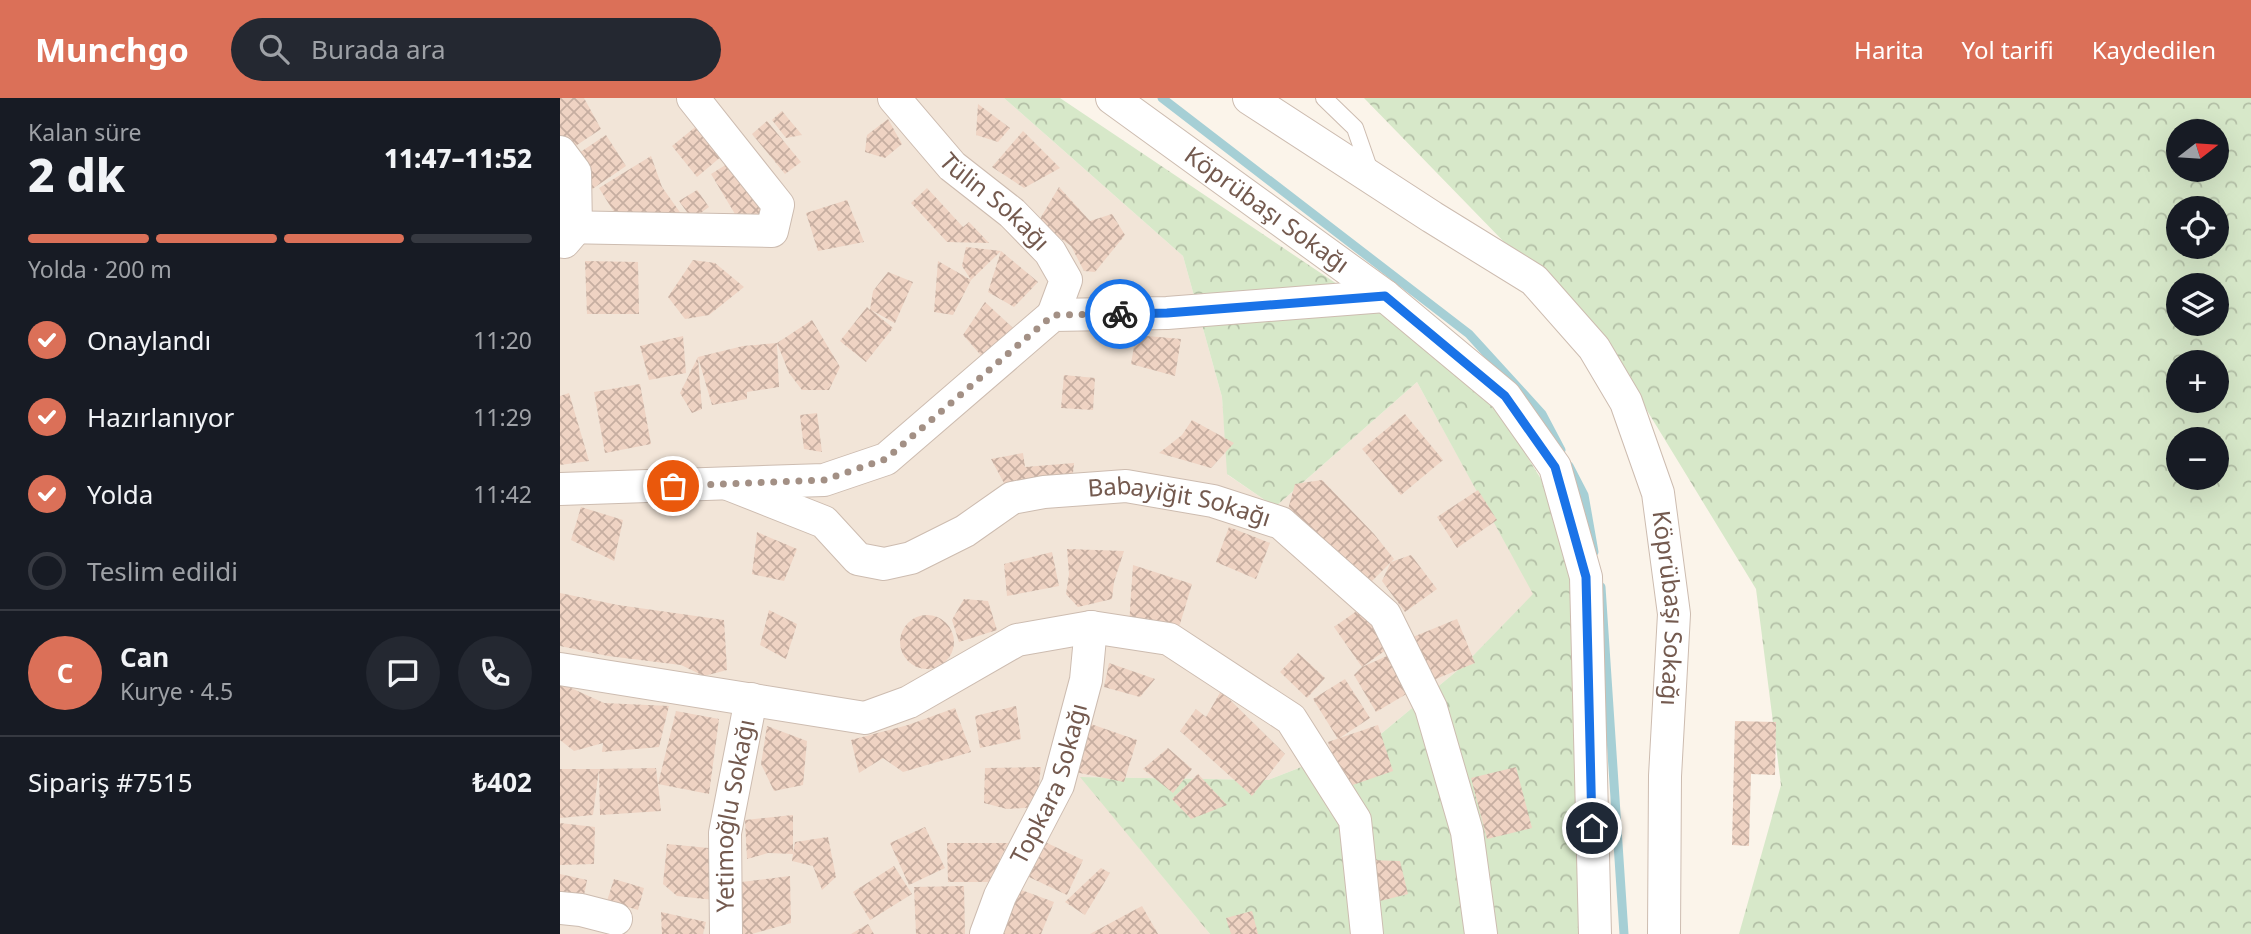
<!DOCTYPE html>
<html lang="tr">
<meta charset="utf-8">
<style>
body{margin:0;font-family:"Noto Sans",sans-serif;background:#242831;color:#f1f3f6;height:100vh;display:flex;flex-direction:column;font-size:26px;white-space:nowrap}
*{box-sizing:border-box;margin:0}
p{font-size:23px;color:#9ea1a6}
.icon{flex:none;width:38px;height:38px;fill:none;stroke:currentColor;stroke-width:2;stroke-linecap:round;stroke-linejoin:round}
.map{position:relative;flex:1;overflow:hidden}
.drawer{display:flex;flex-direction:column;background:#171b24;width:560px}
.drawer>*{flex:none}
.needle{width:46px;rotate:73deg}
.buttons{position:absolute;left:1606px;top:21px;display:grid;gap:14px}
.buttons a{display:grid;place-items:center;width:63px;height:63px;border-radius:50%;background:#171b24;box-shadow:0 7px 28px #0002;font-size:35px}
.pin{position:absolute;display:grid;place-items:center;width:60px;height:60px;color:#fff;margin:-30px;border:4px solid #fff;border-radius:50%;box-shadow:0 2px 7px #0007}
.courier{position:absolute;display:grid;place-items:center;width:70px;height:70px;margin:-35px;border:5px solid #1a73e8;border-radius:50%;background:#fff;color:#222;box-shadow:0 2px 9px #0007}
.summary em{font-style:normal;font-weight:800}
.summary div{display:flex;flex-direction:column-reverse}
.summary{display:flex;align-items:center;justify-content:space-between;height:119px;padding:0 28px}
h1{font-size:46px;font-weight:800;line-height:52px}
.bar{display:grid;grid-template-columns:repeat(4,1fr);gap:10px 7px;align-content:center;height:84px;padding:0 28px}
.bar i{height:9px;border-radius:5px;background:#363941}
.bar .active{background:#db7058}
.bar p{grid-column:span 4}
.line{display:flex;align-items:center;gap:18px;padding:0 28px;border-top:2px solid #363941}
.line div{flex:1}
.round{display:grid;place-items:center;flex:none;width:74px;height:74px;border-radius:37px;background:#242831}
ol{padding:0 28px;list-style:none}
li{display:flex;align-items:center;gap:21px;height:77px}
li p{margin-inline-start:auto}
li .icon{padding:7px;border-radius:50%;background:#db7058;color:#fff;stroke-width:4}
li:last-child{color:#9ea1a6}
li i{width:38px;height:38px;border:4px solid #363941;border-radius:50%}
header{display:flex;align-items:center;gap:42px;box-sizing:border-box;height:98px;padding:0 35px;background:#db7058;color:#fff}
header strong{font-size:33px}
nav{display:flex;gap:38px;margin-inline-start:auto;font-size:24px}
.search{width:490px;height:63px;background:#242831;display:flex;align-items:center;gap:18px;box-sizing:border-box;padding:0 24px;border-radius:38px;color:#9ea1a6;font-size:26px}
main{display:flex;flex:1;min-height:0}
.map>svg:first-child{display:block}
.residential{fill:#f2e5d8}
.forest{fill:url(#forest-crowns);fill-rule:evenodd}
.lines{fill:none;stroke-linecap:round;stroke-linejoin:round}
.stream{stroke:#a6cfd5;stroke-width:9}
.building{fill:url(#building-cross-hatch)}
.lane-casing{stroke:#cdbcb0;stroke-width:18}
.street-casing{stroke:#cdbcb0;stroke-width:34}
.lane{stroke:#fff;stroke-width:16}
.street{stroke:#fff;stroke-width:32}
.done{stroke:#a39085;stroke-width:7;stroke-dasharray:0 12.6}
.route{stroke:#1a73e8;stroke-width:9}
.labels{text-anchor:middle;stroke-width:7;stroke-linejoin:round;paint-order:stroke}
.street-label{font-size:24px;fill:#745a4f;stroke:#fef8f0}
</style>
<header>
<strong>Munchgo</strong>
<div class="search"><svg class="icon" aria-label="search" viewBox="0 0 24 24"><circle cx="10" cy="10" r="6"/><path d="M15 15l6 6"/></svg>Burada ara</div>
<nav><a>Harita</a><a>Yol tarifi</a><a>Kaydedilen</a></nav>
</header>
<main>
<section class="drawer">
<div class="summary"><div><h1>2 dk</h1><p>Kalan süre</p></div><em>11:47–11:52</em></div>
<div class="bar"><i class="active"></i><i class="active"></i><i class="active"></i><i></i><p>Yolda · 200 m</p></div>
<ol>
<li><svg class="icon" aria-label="check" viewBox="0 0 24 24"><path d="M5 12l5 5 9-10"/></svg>Onaylandı<p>11:20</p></li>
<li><svg class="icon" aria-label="check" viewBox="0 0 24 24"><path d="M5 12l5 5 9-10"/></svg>Hazırlanıyor<p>11:29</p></li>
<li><svg class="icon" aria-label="check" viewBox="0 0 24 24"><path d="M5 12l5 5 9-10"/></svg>Yolda<p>11:42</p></li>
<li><i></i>Teslim edildi</li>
</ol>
<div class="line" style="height:126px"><b class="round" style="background:#db7058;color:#fff">C</b><div><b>Can</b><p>Kurye · 4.5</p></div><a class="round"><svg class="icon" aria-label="chat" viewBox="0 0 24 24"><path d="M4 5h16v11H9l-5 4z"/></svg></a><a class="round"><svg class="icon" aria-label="phone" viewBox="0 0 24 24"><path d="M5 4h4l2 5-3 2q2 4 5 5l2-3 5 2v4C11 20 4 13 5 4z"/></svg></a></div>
<div class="line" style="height:91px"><div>Sipariş #7515</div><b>₺402</b></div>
</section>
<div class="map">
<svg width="1691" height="836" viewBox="0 0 1691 836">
<defs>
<pattern id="forest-crowns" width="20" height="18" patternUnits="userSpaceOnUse" patternTransform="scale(1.75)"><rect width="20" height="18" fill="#d7e8c9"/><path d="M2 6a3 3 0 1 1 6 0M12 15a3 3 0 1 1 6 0" fill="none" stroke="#b3bfa6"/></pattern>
<pattern id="building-cross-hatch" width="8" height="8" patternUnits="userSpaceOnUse" patternTransform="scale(1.75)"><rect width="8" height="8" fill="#efd3c3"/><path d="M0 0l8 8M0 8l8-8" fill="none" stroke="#c6aea1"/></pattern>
</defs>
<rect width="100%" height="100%" fill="#fbf4ea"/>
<!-- residential -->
<path class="residential" d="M0 0H444L623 158 662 299 668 377 715 409 857 284 974 496 904 567 816 640 708 682 521 679 650 836H0Z"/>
<!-- forest -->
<g class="forest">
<path d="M444 0H500L920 282 1010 428 1049 836H650L520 679 708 682 816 640 904 567 973 496 857 284 715 409 667 376 662 299 623 158Z"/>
<path d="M804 0H1691V836H1179L1221 687 1196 491 1052 255ZM1619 33H1657V72H1619ZM1619 110H1657V149H1619ZM1619 187H1657V226H1619ZM1619 264H1657V303H1619ZM1619 341H1657V380H1619Z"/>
</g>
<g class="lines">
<!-- stream -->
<g class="stream">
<path d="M602 0 909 236 982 316 1001 352"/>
<path d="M1009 368 1024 397 1034 454"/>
<path d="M1041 489 1064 836"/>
</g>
</g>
<!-- building -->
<g class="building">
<path d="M0 0H24L41 31 2 57 0 54Z"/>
<path d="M418 6 450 30 438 44 416 37Z"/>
<path d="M222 13 242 37 226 40 212 22Z"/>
<path d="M328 21 342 46 325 60 305 54 307 37Z"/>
<path d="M144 22 169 52 137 79 112 48Z"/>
<path d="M207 23 241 64 225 76 192 36Z"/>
<path d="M463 33 500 70 464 90 432 69Z"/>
<path d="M46 37 66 68 22 98 13 59Z"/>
<path d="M91 58 102 89 122 117 59 122 39 90Z"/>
<path d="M172 63 207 121 181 126 151 76Z"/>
<path d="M499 89 530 123 552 116 565 137 535 174 524 173 511 148 478 124Z"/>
<path d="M367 90 403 129 409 124 429 145 387 144 351 105Z"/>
<path d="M137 92 149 109 132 121 119 103Z"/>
<path d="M287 102 304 144 258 153 246 115Z"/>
<path d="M406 149 441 153 411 182 393 217 374 214 378 163 411 182 402 168Z"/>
<path d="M441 153 478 184 454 209 428 194Z"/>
<path d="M133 162 155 165 184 189 149 217 125 221 108 199Z"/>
<path d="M25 163 78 164 79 216H27Z"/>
<path d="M328 174 353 184 335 225 311 212 333 230 306 264 280 243 307 209 310 212 313 193Z"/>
<path d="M425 204 454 231 427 264 403 237Z"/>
<path d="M252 222 280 269 269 292H242L229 275 217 245 219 289 187 294V301L152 307 138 259 142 311 132 315 120 295 138 259 183 248 217 245Z"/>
<path d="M576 237 621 241 615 278 571 266Z"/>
<path d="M123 238 126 275 89 282 80 248Z"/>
<path d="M504 277 535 280 533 312 501 310Z"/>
<path d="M80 286 91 346 45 355 34 294Z"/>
<path d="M9 295 29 363 0 367V298Z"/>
<path d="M257 315 262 354 244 351 240 317Z"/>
<path d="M845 316 883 362 841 397 802 351Z"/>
<path d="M632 322 674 345 651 370 599 355 622 337Z"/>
<path d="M463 355 465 369 514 365 512 385 452 400 431 361Z"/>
<path d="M762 382 814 436 834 461 831 464 851 457 877 491 845 514 822 483 831 464 809 486 727 415 735 386Z"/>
<path d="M918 392 937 422 897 450 877 419Z"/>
<path d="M21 409 63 422 54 463 11 442Z"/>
<path d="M669 429 710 445 696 481 656 464Z"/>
<path d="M197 434 237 451 224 483 192 476Z"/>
<path d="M507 451 564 453 554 484 552 501 518 509 506 496 509 476Z"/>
<path d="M492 454 499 488 447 498 444 466Z"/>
<path d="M573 467 632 486 620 526 609 541 569 527Z"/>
<path d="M0 495 58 507 164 522 167 572 144 578 121 567 48 558 0 548Z"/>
<path d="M404 501 428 503 437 532 399 544 392 522Z"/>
<path d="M801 510 830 549 802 569 774 529Z"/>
<path d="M209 512 237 526 226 561 200 547Z"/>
<circle cx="367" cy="544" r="27"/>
<path d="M897 521 915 565 866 585 848 541Z"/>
<path d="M738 555 765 580 747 600 720 574Z"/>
<path d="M827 558 848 595 816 614 794 577 802 569Z"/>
<path d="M549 565 595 581 580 599 544 589Z"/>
<path d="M785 581 810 620 778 641 753 601Z"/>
<path d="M0 585 44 605 109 608 99 649 42 654 43 645 14 653 0 642Z"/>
<path d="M661 593 725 656 692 698 620 633 636 611 646 619Z"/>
<path d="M456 608 461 641 420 650 415 618Z"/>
<path d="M395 610 411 654 343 674 323 660 299 675 291 642 348 627Z"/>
<path d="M116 613 159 621 149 696 98 686Z"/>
<path d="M1175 623 1216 624 1215 677 1191 676 1189 748 1172 747Z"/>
<path d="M528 625 577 642 564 684 510 673Z"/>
<path d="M818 627 833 673 784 690 768 644Z"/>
<path d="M207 628 247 643 243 687 214 693 201 666Z"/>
<path d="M608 650 632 671 613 695 583 671Z"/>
<path d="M481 669 476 709 447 711 424 705 425 670Z"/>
<path d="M956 669 972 730 927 741 911 680Z"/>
<path d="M96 670 101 713 40 717 39 671Z"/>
<path d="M0 671H39L33 717 0 720Z"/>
<path d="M638 676 667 707 631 721 612 701Z"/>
<path d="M233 717V756L235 744 268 739 276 779 262 792 253 768 232 763 233 756 208 755 187 761 185 722Z"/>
<path d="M0 725 35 729 34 766 0 767Z"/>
<path d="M365 729 385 770 349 787 330 745Z"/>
<path d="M485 744 523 762 507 797 469 779Z"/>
<path d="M387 745H448L429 784H388Z"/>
<path d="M107 746 159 751 154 802 117 798 103 786Z"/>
<path d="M811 762 840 763 848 796 820 803Z"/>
<path d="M334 768 352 796 310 822 293 794Z"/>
<path d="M541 770 550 775 525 817 505 804Z"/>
<path d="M0 776 27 782 21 812 0 807Z"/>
<path d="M230 778 231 825 192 836H173V785Z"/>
<path d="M54 781 84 790 78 812 47 803Z"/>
<path d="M404 788 405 836H356L354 789Z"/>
<path d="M456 790 494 804 481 836H436Z"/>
<path d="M582 808 598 836H530Z"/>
<path d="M692 813 698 836H671L666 820Z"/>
<path d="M101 814 146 824 143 836H102Z"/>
<path d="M308 826 314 836H291Z"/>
</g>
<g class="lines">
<defs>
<path id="lane" d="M764 0 795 30 811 76"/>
<g id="street">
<path id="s1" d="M334 0 392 68 452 115 490 154 506 182 493 217"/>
<path id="s2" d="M552 0 825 198 945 298 995 369 1026 479 1035 836"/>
<path id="s3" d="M689 0 872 119 974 182 1034 250 1066 304 1098 395 1114 516 1105 678 1104 836"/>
<path d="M0 54 15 74 16 130 4 144"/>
<path d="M0 129 212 133 218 107 133 0"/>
<path id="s4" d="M168 386 264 424 298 461 324 466 351 460 405 433 452 400 484 394 566 388 653 403 721 425 825 517 871 610 907 734 921 836"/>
<path d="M0 391 264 382 326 361 493 217 607 215 825 198"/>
<path d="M0 571 305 620 349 604 457 542 531 529 609 541 731 621 795 722 807 836"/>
<path d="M0 810 21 812 56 821"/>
<path id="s5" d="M166 836 165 735 191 601"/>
<path id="s6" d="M426 836 440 798 498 687 526 582 531 529"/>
</g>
</defs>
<!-- lane casing -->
<use href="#lane" class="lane-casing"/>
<!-- street casing -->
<use href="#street" class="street-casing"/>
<!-- lane -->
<use href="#lane" class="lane"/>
<!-- street -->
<use href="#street" class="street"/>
</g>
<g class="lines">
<!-- done -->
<path class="done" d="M113 388 264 382 326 361 493 217 560 216"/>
<!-- route -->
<path class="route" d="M560 216 607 215 825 198 945 298 995 369 1026 479 1032 730"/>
</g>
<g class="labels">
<!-- street labels -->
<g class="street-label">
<text dy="8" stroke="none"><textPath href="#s1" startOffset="145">Tülin Sokağı</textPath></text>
<text dy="8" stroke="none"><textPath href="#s2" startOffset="191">Köprübaşı Sokağı</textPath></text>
<text dy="8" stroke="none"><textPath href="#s4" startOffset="495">Babayiğit Sokağı</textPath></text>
<text dy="8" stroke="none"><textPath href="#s3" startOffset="704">Köprübaşı Sokağı</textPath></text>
<text dy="8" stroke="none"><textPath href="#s6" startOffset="164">Topkara Sokağı</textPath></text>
<text dy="8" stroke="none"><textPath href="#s5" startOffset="119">Yetimoğlu Sokağı</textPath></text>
</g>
</g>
</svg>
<div class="buttons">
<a><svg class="needle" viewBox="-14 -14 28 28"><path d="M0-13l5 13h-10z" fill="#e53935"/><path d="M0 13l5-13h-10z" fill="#9ea1a6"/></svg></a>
<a><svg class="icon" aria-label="locate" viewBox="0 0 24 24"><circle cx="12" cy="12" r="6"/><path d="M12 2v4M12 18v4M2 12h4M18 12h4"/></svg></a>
<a><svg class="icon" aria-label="layers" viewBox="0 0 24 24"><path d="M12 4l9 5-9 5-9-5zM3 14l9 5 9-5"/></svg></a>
<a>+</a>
<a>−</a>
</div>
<div class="pin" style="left:113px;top:388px;background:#ea580c"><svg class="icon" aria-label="bag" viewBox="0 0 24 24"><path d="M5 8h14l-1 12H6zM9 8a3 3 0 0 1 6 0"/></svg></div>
<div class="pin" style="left:1032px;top:730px;background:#1f2937"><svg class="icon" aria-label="home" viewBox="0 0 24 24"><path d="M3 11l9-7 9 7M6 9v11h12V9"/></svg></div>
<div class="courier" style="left:560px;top:216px"><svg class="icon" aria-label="bike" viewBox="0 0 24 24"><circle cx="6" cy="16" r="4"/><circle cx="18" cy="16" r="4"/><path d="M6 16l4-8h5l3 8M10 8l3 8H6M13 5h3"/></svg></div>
</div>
</main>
